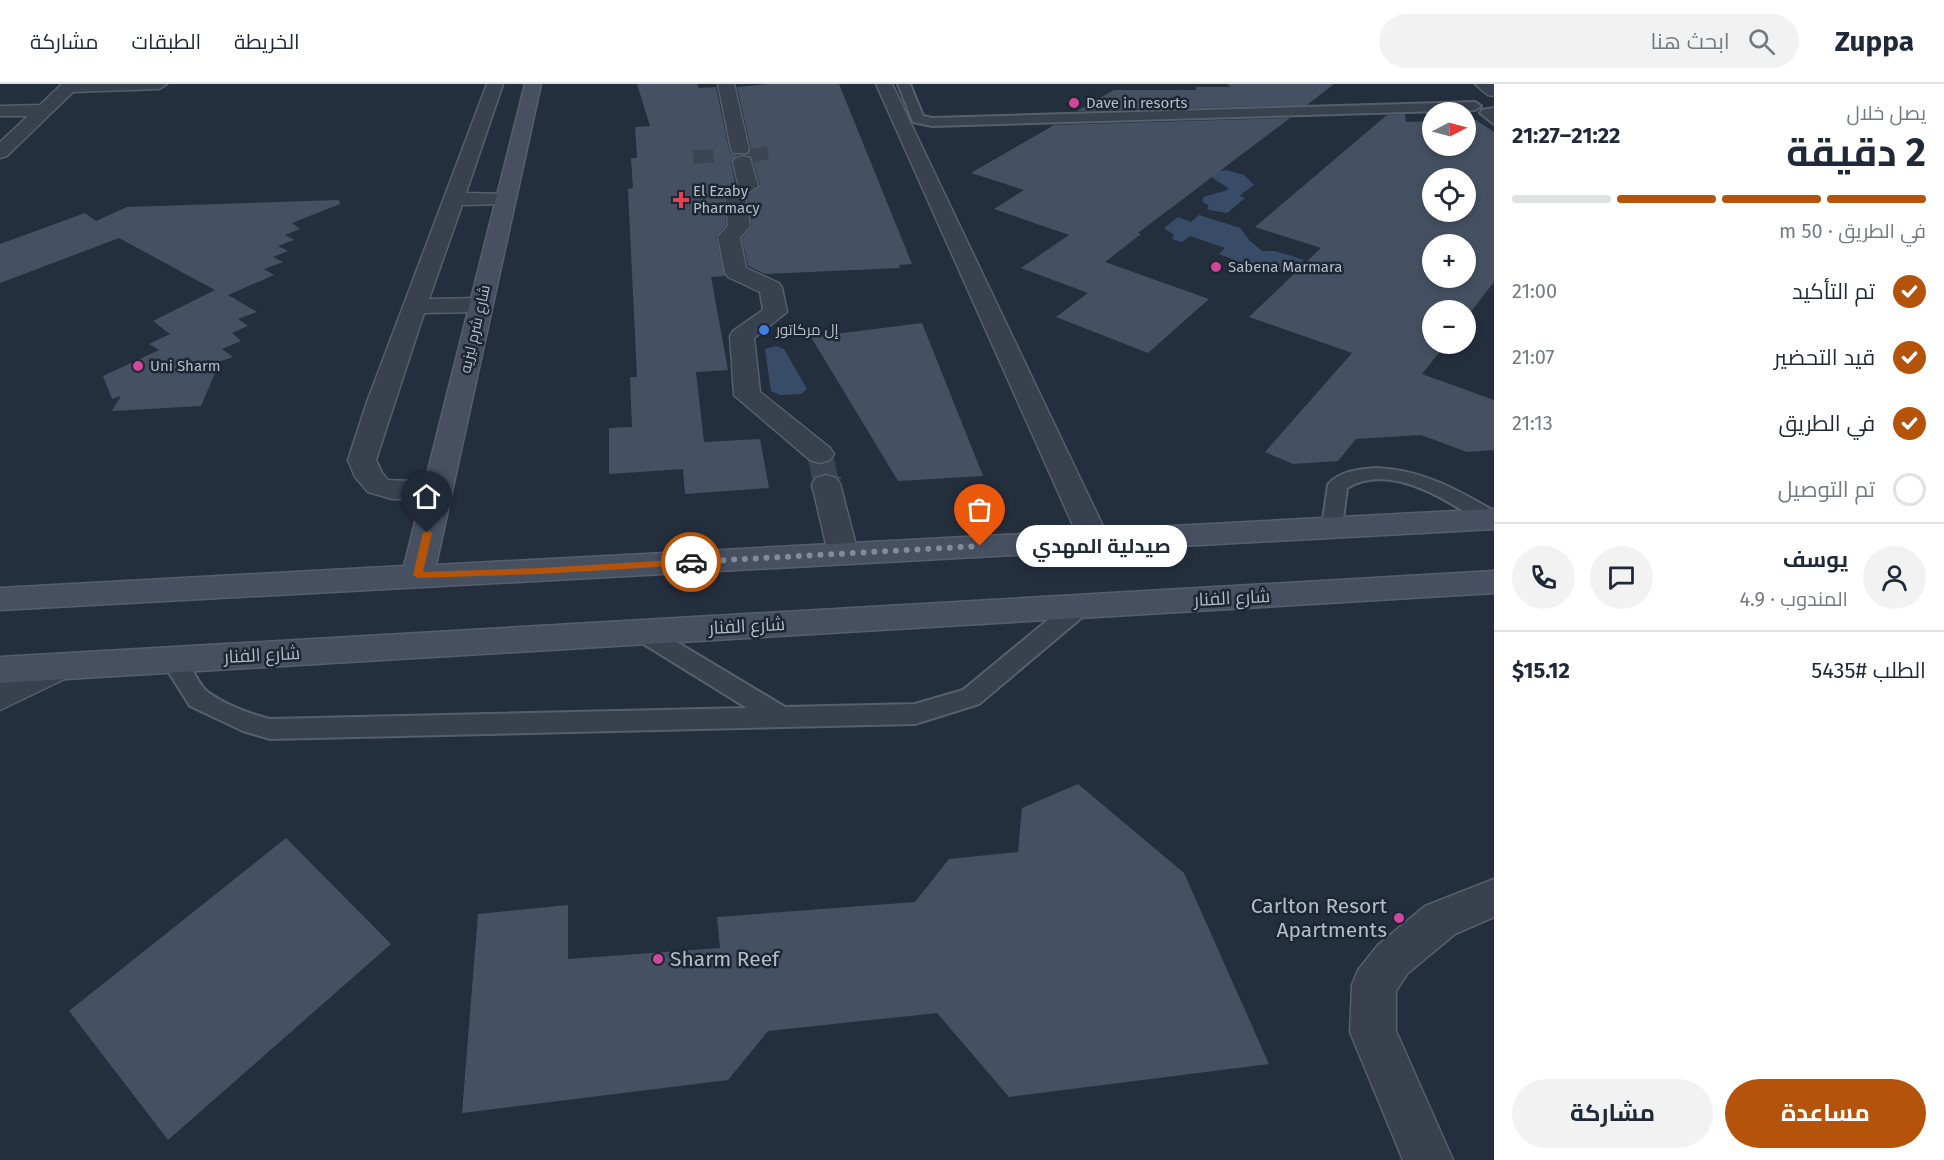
<!DOCTYPE html>
<html lang="ar">
<meta charset="utf-8">
<style>
body{margin:0;font-family:"Fira Sans",Cairo,sans-serif;background:#f2f2f3;color:#1f2937;direction:rtl;height:100vh;display:flex;flex-direction:column;font-size:22px;white-space:nowrap}
*{box-sizing:border-box;margin:0}
p{font-size:20px;color:#747a83}
.icon{flex:none;width:33px;height:33px;fill:none;stroke:currentColor;stroke-width:2;stroke-linecap:round;stroke-linejoin:round}
.map{position:relative;flex:1;overflow:hidden;direction:ltr}
.drawer{display:flex;flex-direction:column;background:#fff;width:450px}
.drawer>*{flex:none}
.needle{width:39px;rotate:84deg}
.tools{position:absolute;left:1422px;top:18px;display:grid;gap:12px}
.tools a{display:grid;place-items:center;width:54px;height:54px;border-radius:50%;background:#fff;box-shadow:0 3px 9px #0003;font-size:30px}
.pin{position:absolute;display:grid;place-items:center;width:51px;height:51px;color:#fff;margin:-62px -26px;border-radius:50% 50% 50% 0;rotate:-45deg;box-shadow:0 0 6px #0007}
.pin .icon{rotate:45deg}
.courier{position:absolute;display:grid;place-items:center;width:60px;height:60px;margin:-30px;border:4px solid #b45309;border-radius:50%;background:#fff;color:#222;box-shadow:0 2px 8px #0007}
.bubble{position:absolute;height:42px;border-radius:21px;background:#fff;box-shadow:0 3px 9px #0003;font-size:20px;font-weight:700;line-height:42px;text-align:center;direction:rtl}
.head em{font-style:normal;font-weight:700}
.head div{display:flex;flex-direction:column-reverse}
.head{display:flex;align-items:center;justify-content:space-between;height:102px;padding:0 18px}
h1{font-size:39px;font-weight:700;line-height:45px}
.bar{display:grid;grid-template-columns:repeat(4,1fr);gap:9px 6px;align-content:center;height:72px;padding:0 18px}
.bar i{height:8px;border-radius:4px;background:#e0e1e3}
.bar .on{background:#b45309}
.bar p{grid-column:span 4}
.line{display:flex;align-items:center;gap:15px;padding:0 18px;border-top:2px solid #e0e1e3}
.line div{flex:1}
.round{display:grid;place-items:center;flex:none;width:63px;height:63px;border-radius:32px;background:#f2f2f3}
ol{padding:0 18px;list-style:none}
li{display:flex;align-items:center;gap:18px;height:66px}
li p{margin-inline-start:auto}
li .icon{padding:6px;border-radius:50%;background:#b45309;color:#fff;stroke-width:4}
li:last-child{color:#747a83}
li i{width:33px;height:33px;border:3px solid #e0e1e3;border-radius:50%}
.cta{display:flex;gap:12px;margin-top:auto;padding:12px 18px}
.cta a{flex:1;height:69px;border-radius:36px;background:#b45309;color:#fff;font-size:24px;font-weight:700;line-height:69px;text-align:center}
.cta a+a{background:#f2f2f3;color:#1f2937}
header{display:flex;align-items:center;gap:36px;box-sizing:border-box;height:84px;padding:0 30px;background:#fff;border-bottom:2px solid #e0e1e3}
header strong{font-size:28px}
nav{display:flex;gap:33px;margin-inline-start:auto;font-size:21px}
.search{width:420px;height:54px;background:#f2f2f3;display:flex;align-items:center;gap:15px;box-sizing:border-box;padding:0 21px;border-radius:33px;color:#747a83;font-size:22px}
main{display:flex;flex:1;min-height:0}
.map>svg:first-child{display:block}
.water{fill:#394c67}
.building{fill:#455162;fill-rule:evenodd}
.lines{fill:none;stroke-linecap:round;stroke-linejoin:round}
.street-tunnel-far2{stroke:#3a4453;stroke-width:20;stroke-dasharray:20 10;stroke-linecap:butt}
.street-tunnel-far1{stroke:#3a4453;stroke-width:26;stroke-dasharray:26 13;stroke-linecap:butt}
.street-tunnel{stroke:#3a4453;stroke-width:33;stroke-dasharray:33 16;stroke-linecap:butt}
.lane-casing{stroke:#565f6c;stroke-width:4}
.street-casing{stroke:#565f6c;stroke-width:3}
.secondary-casing{stroke:#565f6c;stroke-width:3}
.lane{fill:#38414e;fill-rule:evenodd}
.street{fill:#38414e;fill-rule:evenodd}
.secondary{fill:#465061;fill-rule:evenodd}
.route{fill:#b45309}
.done{stroke:#828b98;stroke-width:6;stroke-dasharray:0 10.8}
.hotel-dot{fill:#d1479c;stroke:#1d2633;stroke-width:2}
.health-dot{fill:#e0444e;stroke:#1d2633;stroke-width:2}
.shop-dot{fill:#3f7fe0;stroke:#1d2633;stroke-width:2}
.labels{text-anchor:middle;stroke-width:5;stroke-linejoin:round;paint-order:stroke}
.far-poi-label{font-size:15px;fill:#b4bcc9;stroke:#1d2633;text-anchor:start}
.far-street-label{font-size:15px;fill:#b4bcc9;stroke:#1d2633}
.street-label{font-size:18px;fill:#b4bcc9;stroke:#1d2633}
.near-poi-label{font-size:21px;fill:#b4bcc9;stroke:#1d2633;text-anchor:end}
</style>
<header>
<strong>Zuppa</strong>
<div class="search"><svg class="icon" aria-label="search" viewBox="0 0 24 24"><circle cx="10" cy="10" r="6"/><path d="M15 15l6 6"/></svg>ابحث هنا</div>
<nav><a>الخريطة</a><a>الطبقات</a><a>مشاركة</a></nav>
</header>
<main>
<section class="drawer">
<div class="head"><div><h1>2 دقيقة</h1><p>يصل خلال</p></div><em>21:22–21:27</em></div>
<div class="bar"><i class="on"></i><i class="on"></i><i class="on"></i><i></i><p>في الطريق · 50 m</p></div>
<ol>
<li><svg class="icon" aria-label="check" viewBox="0 0 24 24"><path d="M5 12l5 5 9-10"/></svg>تم التأكيد<p>21:00</p></li>
<li><svg class="icon" aria-label="check" viewBox="0 0 24 24"><path d="M5 12l5 5 9-10"/></svg>قيد التحضير<p>21:07</p></li>
<li><svg class="icon" aria-label="check" viewBox="0 0 24 24"><path d="M5 12l5 5 9-10"/></svg>في الطريق<p>21:13</p></li>
<li><i></i>تم التوصيل</li>
</ol>
<div class="line" style="height:108px"><a class="round"><svg class="icon" aria-label="person" viewBox="0 0 24 24"><circle cx="12" cy="8" r="4"/><path d="M4 21q1-7 8-7t8 7"/></svg></a><div><b>يوسف</b><p>المندوب · 4.9</p></div><a class="round"><svg class="icon" aria-label="chat" viewBox="0 0 24 24"><path d="M4 5h16v11H9l-5 4z"/></svg></a><a class="round"><svg class="icon" aria-label="phone" viewBox="0 0 24 24"><path d="M5 4h4l2 5-3 2q2 4 5 5l2-3 5 2v4C11 20 4 13 5 4z"/></svg></a></div>
<div class="line" style="height:78px"><div>الطلب #5435</div><b>$15.12</b></div>
<div class="cta"><a>مساعدة</a><a>مشاركة</a></div>
</section>
<div class="map">
<svg width="1494" height="1076" viewBox="0 0 1494 1076">
<rect width="100%" height="100%" fill="#242f3e"/>
<!-- water -->
<g class="water">
<path d="M1227 86 1244 91 1254 101 1239 112 1245 114 1227 129 1209 126 1207 125 1209 122 1203 118V113L1228 106 1227 103 1211 93 1218 87Z"/>
<path d="M1199 131 1240 144 1250 157 1262 167H1275L1304 176 1290 189 1267 183 1251 186 1241 183 1232 175 1219 170 1225 164 1190 152 1182 158 1172 155 1174 151 1164 144 1178 133 1191 138Z"/>
<path d="M776 262 784 265 807 305 801 310 780 311 771 307 765 265Z"/>
</g>
<!-- building -->
<g class="building">
<path d="M637 0H697L699 4 716 3 729 65 731 70 737 71 731 78 735 99 723 109 726 140 716 153 725 192 711 193 728 286 696 288 704 358 760 355 769 404 685 410 683 385 609 390V344L632 343 630 293H637L628 105 633 104 631 74H637L635 43 650 42Z"/>
<path d="M770 0H839L912 180 899 181 900 184 765 190 748 182 742 155 752 142 747 112 760 101 752 73 747 71 751 64 737 3Z"/>
<path d="M1227 0H1334L1307 21 1077 27 1114 6H1197L1195 3H1231Z"/>
<path d="M1405 30 1406 38 1432 37V62H1466V36H1476L1494 48V198L1466 234V226H1432V260H1446L1422 290 1494 316V366L1467 368 1421 351 1356 355 1338 377 1293 380 1265 368 1352 269 1249 233 1321 164 1255 143 1387 31ZM1432 94H1466V128H1432ZM1432 160H1466V194H1432Z"/>
<path d="M1290 34 1138 149 1141 150 1105 178 1209 215 1148 269 1056 233 1088 209 1021 184 1069 151 994 125 1024 106 971 89 1054 41Z"/>
<path d="M339 116 340 120 292 139 300 145 285 151 294 156 278 162 288 167 273 173 283 178 264 185 274 191 228 211 257 228 238 235 248 242 232 249 241 257 222 265 233 273 215 279 218 282 201 322 112 327 121 312 112 315 103 292 159 266 149 260 170 250 153 237 215 206 119 154 0 199V160L85 129 96 137 127 123Z"/>
<path d="M922 239 983 392 898 397 811 253Z"/>
<path d="M1078 700 1184 789 1269 980 1009 1013 937 929 768 947 728 996 462 1029 478 830 568 821V875L720 864 717 833 915 818 949 775 1018 768 1022 724Z"/>
<path d="M286 754 391 860 168 1056 69 927Z"/>
</g>
<g class="lines">
<!-- street-tunnel-far2 -->
<g class="street-tunnel-far2">
<path d="M757 64 759 77"/>
<path d="M703 66 704 79"/>
</g>
<!-- street-tunnel-far1 -->
<path class="street-tunnel-far1" d="M820 370 826 398"/>
<!-- street-tunnel -->
<path class="street-tunnel" d="M825 397 826 400"/>
<defs>
<g id="lane">
<path d="M898 0H910L923 32 932 34 1475 18 1481 22 1475 26 932 42 913 38Z"/>
<path d="M1494 24V40L1480 29 1482 26Z"/>
<path d="M1377 384C1422 386 1456 405 1494 427V441C1481 441 1468 429 1457 423 1426 404 1382 383 1347 404L1342 443 1339 448 1332 450 1325 448 1322 443 1328 401C1338 387 1361 385 1377 384Z"/>
<path d="M1079 515 1087 517 1090 523 1087 529 979 620 915 640 270 655 243 647 190 622 161 576 165 570C191 562 192 598 209 609 226 621 250 630 270 635L747 624 634 554 631 548 634 542 642 540 650 542 785 623 915 620 963 606 1071 517Z"/>
</g>
<g id="street">
<path d="M62 0H167L159 5 73 8 7 72 0 74V58L28 32H0V22L40 21Z"/>
<path d="M487 0H503L466 109 513 110 516 114 513 118 506 120 462 121 429 215 480 214 488 216 492 221 488 226 480 228 424 229 376 376 382 389 388 396 436 398 446 400 451 407 446 414 436 416 392 415 368 408 355 393 348 376 367 318Z"/>
<path d="M718 0H734L749 65 747 69H733L731 65Z"/>
<path d="M876 0H892L1110 457 1106 464 1095 467 1084 464 1080 457Z"/>
<path d="M1475 0H1494V12L1488 11Z"/>
<path d="M743 72 750 74 758 102 745 111 750 142 740 154 746 184 779 199 782 204 787 228 754 254 760 308 830 364 834 370 830 376 820 379 810 376 734 311 730 252 733 247 763 226 760 208 728 193 725 188 718 153 728 141 725 109 738 100 733 78 736 74Z"/>
<path d="M826 391 836 394 840 400 858 469 854 476 843 479 832 476 828 469 812 400 816 394Z"/>
<path d="M59 570 71 574 76 583 71 592 0 626V596Z"/>
<path d="M1494 795V833L1455 850 1408 889 1396 907V947L1453 1076H1403L1350 948 1352 901 1358 886 1378 861 1425 822Z"/>
</g>
<g id="secondary">
<path d="M525 0H541L436 481 1494 425V445L0 526V504L404 482Z"/>
<path d="M1494 487V509L0 599V573Z"/>
</g>
</defs>
<!-- lane casing -->
<use href="#lane" class="lane-casing"/>
<!-- street casing -->
<use href="#street" class="street-casing"/>
<!-- secondary casing -->
<use href="#secondary" class="secondary-casing"/>
<!-- lane -->
<use href="#lane" class="lane"/>
<!-- street -->
<use href="#street" class="street"/>
<!-- secondary -->
<use href="#secondary" class="secondary"/>
</g>
<!-- route -->
<path class="route" d="M427 446 432 449 423 488 540 484 691 475 695 478 691 481 540 490 418 494 413 491 423 449Z"/>
<g class="lines">
<!-- done -->
<path class="done" d="M691 478 980 462"/>
</g>
<!-- markers -->
<g class="hotel-dot">
<circle cx="1074" cy="19" r="6"/>
<circle cx="1216" cy="183" r="6"/>
<circle cx="138" cy="282" r="6"/>
<circle cx="1399" cy="834" r="6"/>
<circle cx="658" cy="875" r="6"/>
</g>
<path class="health-dot" d="M678 107h6v6h6v6h-6v6h-6v-6h-6v-6h6z"/>
<circle class="shop-dot" cx="764" cy="246" r="6"/>
<g class="labels">
<!-- far-poi labels -->
<g class="far-poi-label">
<text x="1086" y="24">Dave in resorts</text>
<text x="693" y="112">El Ezaby<tspan x="693" dy="17">Pharmacy</tspan></text>
<text x="1228" y="188">Sabena Marmara</text>
<text x="776" y="251">إل مركاتور</text>
<text x="150" y="287">Uni Sharm</text>
</g>
<!-- far-street labels -->
<g class="far-street-label">
<text transform="translate(475 245) rotate(-77)" y="5">شارع شرم ليزيه</text>
</g>
<!-- street labels -->
<g class="street-label">
<text transform="translate(1232 514) rotate(-3)" y="6">شارع الفنار</text>
<text transform="translate(747 542) rotate(-3)" y="6">شارع الفنار</text>
<text transform="translate(262 571) rotate(-3)" y="6">شارع الفنار</text>
</g>
<!-- near-poi labels -->
<g class="near-poi-label">
<text x="1387" y="829">Carlton Resort<tspan x="1387" dy="24">Apartments</tspan></text>
<text x="670" y="882" text-anchor="start">Sharm Reef</text>
</g>
</g>
</svg>
<div class="tools">
<a><svg class="needle" viewBox="-14 -14 28 28"><path d="M0-13l5 13h-10z" fill="#e53935"/><path d="M0 13l5-13h-10z" fill="#747a83"/></svg></a>
<a><svg class="icon" aria-label="locate" viewBox="0 0 24 24"><circle cx="12" cy="12" r="6"/><path d="M12 2v4M12 18v4M2 12h4M18 12h4"/></svg></a>
<a>+</a>
<a>−</a>
</div>
<div class="pin" style="left:980px;top:462px;background:#ea580c"><svg class="icon" aria-label="bag" viewBox="0 0 24 24"><path d="M5 8h14l-1 12H6zM9 8a3 3 0 0 1 6 0"/></svg></div>
<div class="pin" style="left:427px;top:449px;background:#1f2937"><svg class="icon" aria-label="home" viewBox="0 0 24 24"><path d="M3 11l9-7 9 7M6 9v11h12V9"/></svg></div>
<div class="courier" style="left:691px;top:478px"><svg class="icon" aria-label="car" viewBox="0 0 24 24"><path d="M5 17H2v-5l4-1 3-4h7l3 4 3 1v5h-3M9 17h6M6 11h13"/><circle cx="7" cy="17" r="2"/><circle cx="17" cy="17" r="2"/></svg></div>
<div class="bubble" style="left:1016px;top:441px;width:171px">صيدلية المهدي</div>
</div>
</main>
